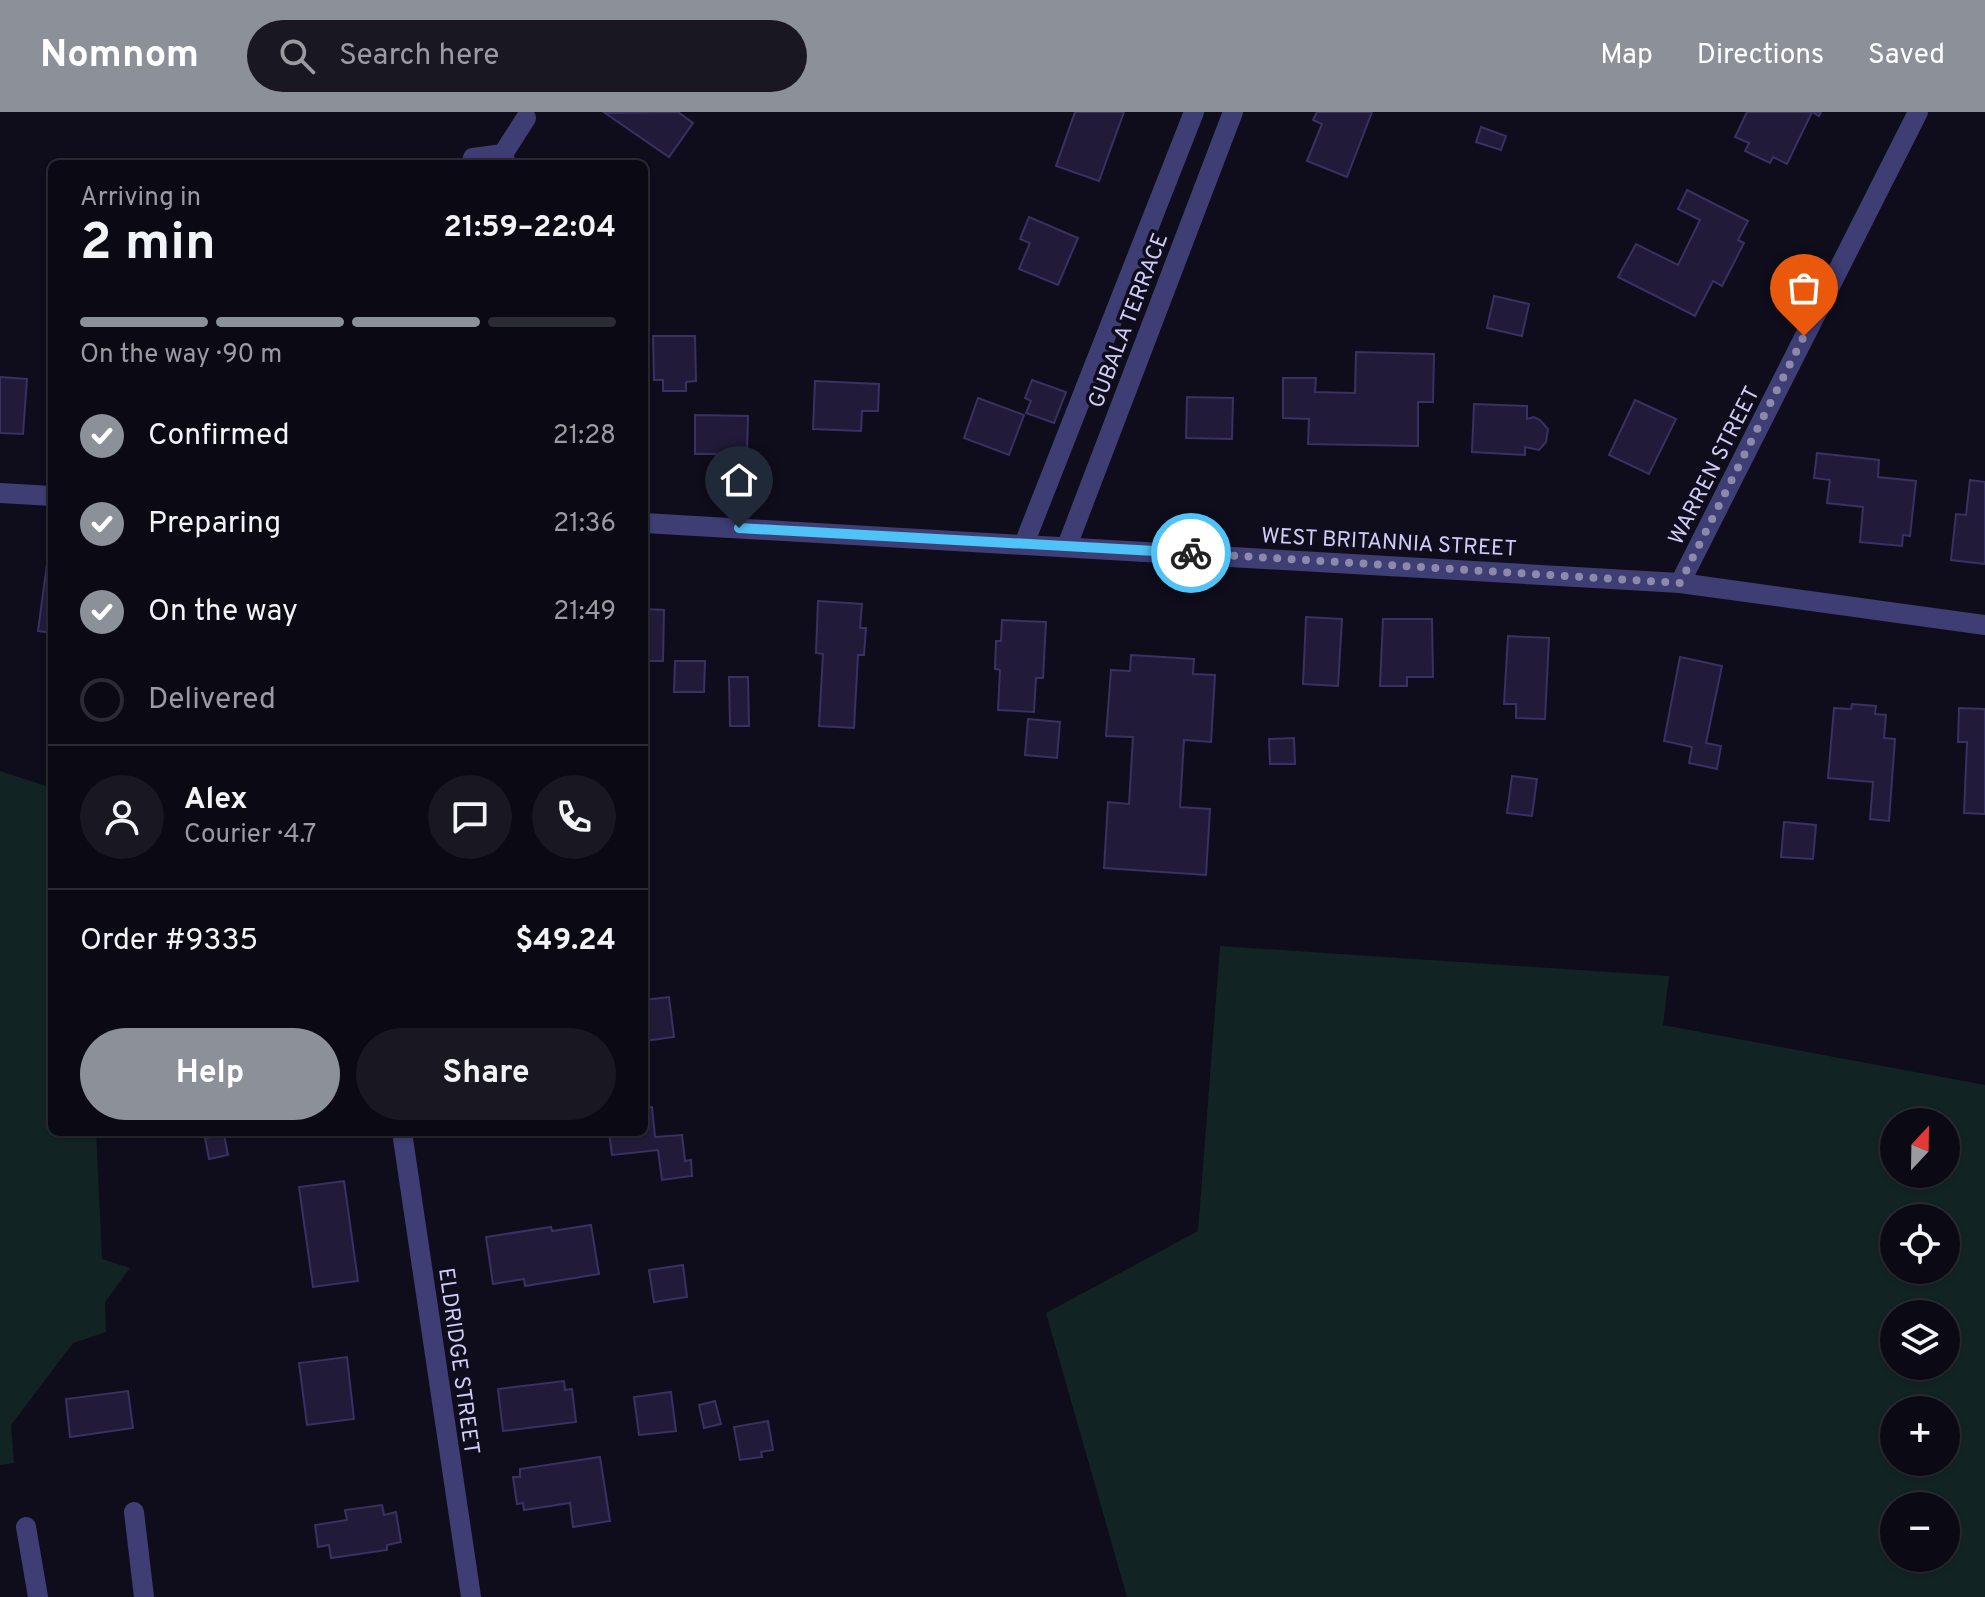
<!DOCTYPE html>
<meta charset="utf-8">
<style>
body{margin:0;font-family:Overpass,sans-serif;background:#191822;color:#f1f3f6;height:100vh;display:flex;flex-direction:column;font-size:30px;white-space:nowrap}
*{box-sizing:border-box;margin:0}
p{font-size:26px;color:#9a9aa0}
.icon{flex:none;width:44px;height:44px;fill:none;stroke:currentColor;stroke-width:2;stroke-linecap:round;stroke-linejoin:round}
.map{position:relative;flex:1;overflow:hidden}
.sheet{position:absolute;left:48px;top:48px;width:600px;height:976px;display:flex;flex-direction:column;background:#0b0a14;border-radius:12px;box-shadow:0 2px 6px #0004,0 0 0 2px #2b2b34}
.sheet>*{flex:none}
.needle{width:52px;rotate:22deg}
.fabs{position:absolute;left:1880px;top:996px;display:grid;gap:16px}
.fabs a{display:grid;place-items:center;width:80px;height:80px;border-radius:50%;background:#0b0a14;box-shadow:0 2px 6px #0004,0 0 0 2px #2b2b34;font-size:40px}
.pin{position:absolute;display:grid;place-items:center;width:68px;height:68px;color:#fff;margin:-82px -34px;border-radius:50% 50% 50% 0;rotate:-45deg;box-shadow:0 0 8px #0007}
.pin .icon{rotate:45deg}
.courier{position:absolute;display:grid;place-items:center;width:80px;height:80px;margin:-40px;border:6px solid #4fc3f7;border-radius:50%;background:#fff;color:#222;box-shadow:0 2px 10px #0007}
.head em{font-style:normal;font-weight:700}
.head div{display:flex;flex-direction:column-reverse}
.head{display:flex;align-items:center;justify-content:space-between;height:136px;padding:0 32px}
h1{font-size:52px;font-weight:700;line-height:60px}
.bar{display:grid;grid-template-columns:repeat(4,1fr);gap:12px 8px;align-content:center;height:96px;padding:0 32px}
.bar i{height:10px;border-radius:6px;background:#2b2b34}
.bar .on{background:#8c9099}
.bar p{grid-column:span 4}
.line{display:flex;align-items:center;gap:20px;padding:0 32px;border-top:2px solid #2b2b34}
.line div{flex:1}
.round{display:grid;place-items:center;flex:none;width:84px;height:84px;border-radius:42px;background:#191822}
ol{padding:0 32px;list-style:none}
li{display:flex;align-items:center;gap:24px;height:88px}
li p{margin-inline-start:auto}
li .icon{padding:8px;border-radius:50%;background:#8c9099;color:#fff;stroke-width:4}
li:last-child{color:#9a9aa0}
li i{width:44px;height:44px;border:4px solid #2b2b34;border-radius:50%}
.cta{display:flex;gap:16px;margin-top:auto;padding:16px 32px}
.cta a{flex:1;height:92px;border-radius:48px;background:#8c9099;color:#fff;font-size:32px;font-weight:700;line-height:92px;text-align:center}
.cta a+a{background:#191822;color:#f1f3f6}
header{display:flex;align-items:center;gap:48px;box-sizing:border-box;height:112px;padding:0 40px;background:#8c9099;color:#fff}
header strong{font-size:38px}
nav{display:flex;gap:44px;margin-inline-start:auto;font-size:28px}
.search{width:560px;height:72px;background:#191822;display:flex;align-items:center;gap:20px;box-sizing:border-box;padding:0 28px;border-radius:44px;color:#9a9aa0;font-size:30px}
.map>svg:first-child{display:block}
.green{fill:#112423;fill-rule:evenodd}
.building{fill:#211b39;stroke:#393063;stroke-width:2}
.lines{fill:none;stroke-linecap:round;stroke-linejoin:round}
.minor{stroke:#3e3d74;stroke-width:20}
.done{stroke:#8c89ab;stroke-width:8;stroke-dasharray:0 14.4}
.route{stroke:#4fc3f7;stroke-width:10}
.labels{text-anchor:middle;stroke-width:7;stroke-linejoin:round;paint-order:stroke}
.street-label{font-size:22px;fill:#d0ccf9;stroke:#0f0d1b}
</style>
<header>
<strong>Nomnom</strong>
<div class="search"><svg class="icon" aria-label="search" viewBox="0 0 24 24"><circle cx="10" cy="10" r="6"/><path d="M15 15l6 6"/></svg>Search here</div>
<nav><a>Map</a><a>Directions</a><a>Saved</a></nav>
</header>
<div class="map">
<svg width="1985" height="1485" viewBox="0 0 1985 1485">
<rect width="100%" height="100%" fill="#0f0d1b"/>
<!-- green -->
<g class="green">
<path d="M0 659 52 676V1020H96L102 1147 130 1156 105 1190 106 1220 73 1231 11 1313 14 1351 0 1353Z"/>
<path d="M1220 834 1669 864 1663 913 1985 973V1485H1127L1046 1201 1198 1119ZM1894 1010H1946V1062H1894ZM1894 1106H1946V1158H1894ZM1894 1202H1946V1254H1894ZM1894 1298H1946V1350H1894ZM1894 1394H1946V1446H1894Z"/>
</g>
<!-- building -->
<g class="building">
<path d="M678 0 693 11 669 45 605 1Z"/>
<path d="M1075 0H1124L1099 69 1056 54Z"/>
<path d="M1317 0H1372L1347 65 1307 49 1322 12 1313 8Z"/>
<path d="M1747 0H1821L1819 4 1812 0 1787 52 1773 45 1770 51 1745 39 1749 31 1735 25Z"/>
<path d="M1481 15 1506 24 1501 38 1476 30Z"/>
<path d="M1687 78 1748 109 1738 128 1744 131 1722 174 1713 169 1695 204 1618 165 1636 132 1678 153 1700 108 1678 97Z"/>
<path d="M1029 105 1078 126 1058 173 1019 157 1030 131 1020 127Z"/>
<path d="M1494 184 1529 192 1522 224 1487 216Z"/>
<path d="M653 224H695L696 269 686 270V279H663V268H654Z"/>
<path d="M1356 240 1434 242 1433 290H1418V334L1308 332 1309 307 1283 306V266H1316L1315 280 1355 281Z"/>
<path d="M0 265 27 267 23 322 0 321Z"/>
<path d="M1032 268 1066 280 1054 311 1026 301 1031 289 1025 286Z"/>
<path d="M815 269 879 272 878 299H862L861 319 813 317Z"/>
<path d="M1187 285 1233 286 1232 327 1186 326Z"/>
<path d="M978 286 1024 303 1009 343 964 326Z"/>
<path d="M1635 288 1676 307 1649 362 1609 343Z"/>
<path d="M1474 292 1527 294V307L1534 305 1540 308 1548 317 1546 330 1539 338 1525 335V343L1472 340Z"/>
<path d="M695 303 748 304 747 342H695Z"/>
<path d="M1817 341 1879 348 1878 365 1916 369 1910 424 1903 423 1902 434 1860 430 1863 395 1827 391 1830 368 1814 366Z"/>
<path d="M1970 368 1985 370V452L1951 448 1956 402 1966 403Z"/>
<path d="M47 452H52V521L38 519Z"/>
<path d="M818 489 862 492 860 516H866L864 543H858L854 616 819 614 823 542 816 541Z"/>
<path d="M644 497 664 498 663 549H644Z"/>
<path d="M1306 505 1342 507 1338 574 1303 572Z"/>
<path d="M1383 507H1432L1433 565H1407V574H1380Z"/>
<path d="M1002 508 1046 510 1043 566H1036L1034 600 998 598 1000 558 995 557 996 529H1001Z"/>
<path d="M1508 524 1549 526 1545 607 1516 606V592H1504Z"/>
<path d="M1131 543 1194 547 1193 562 1215 563 1211 630 1184 628 1180 695 1210 697 1206 763 1104 756 1108 690 1129 692 1133 625 1106 624 1111 558 1130 559Z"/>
<path d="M1680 545 1722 554 1706 631 1721 634 1717 657 1689 651 1692 635 1664 629Z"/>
<path d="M675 549H705L704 580H674Z"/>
<path d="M729 565H748L749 614H730Z"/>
<path d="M1852 592 1876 594 1875 602 1886 603 1884 626 1895 627 1889 709 1870 707 1873 670 1828 666 1834 596 1851 597Z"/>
<path d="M1959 596 1985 597V702L1964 701 1967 630H1958Z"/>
<path d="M1028 607 1060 610 1057 646 1025 643Z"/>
<path d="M1294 626 1295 652H1270L1269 627Z"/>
<path d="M1512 664 1537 667 1532 704 1507 701Z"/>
<path d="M1784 710 1816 713 1813 747 1781 745Z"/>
<path d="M669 885 674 925 644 929V888Z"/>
<path d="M652 995 655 1025 682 1023 685 1049 691 1048 692 1064 662 1068 658 1038 612 1043 609 1020H644V996Z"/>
<path d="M224 1023 228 1043 209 1047 205 1026Z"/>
<path d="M344 1069 358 1169 313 1175 299 1075Z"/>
<path d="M591 1113 599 1162 525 1174 524 1167 493 1172 486 1125 551 1115 552 1119Z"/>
<path d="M683 1153 687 1185 654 1190 649 1158Z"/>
<path d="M347 1245 354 1307 307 1313 299 1251Z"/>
<path d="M564 1269 565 1278 572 1277 576 1310 503 1319 498 1277Z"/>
<path d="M128 1279 133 1316 70 1325 66 1287Z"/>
<path d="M671 1280 676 1319 639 1323 634 1285Z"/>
<path d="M715 1289 721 1312 704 1316 699 1293Z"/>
<path d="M768 1309 773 1338 761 1340 762 1345 740 1348 734 1315Z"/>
<path d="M600 1345 610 1409 573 1415 570 1391 524 1398 523 1391 517 1392 513 1365H520V1357Z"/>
<path d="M382 1393 384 1403 396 1400 401 1430 387 1433V1438L331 1446 329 1433 318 1435 315 1413 347 1408 345 1398Z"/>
</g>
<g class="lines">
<!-- minor -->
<g class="minor">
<path d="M503 42 526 6"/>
<path d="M471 52 473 46 503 42 506 52"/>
<path d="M0 381 52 384"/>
<path d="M644 411 1680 471 1985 513"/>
<path d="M1024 432 1194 0"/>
<path d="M1067 434 1233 0"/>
<path d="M1680 471 1918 0"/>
<path d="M402 1020 471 1485"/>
<path d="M134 1400 144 1485"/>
<path d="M26 1415 38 1485"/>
</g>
</g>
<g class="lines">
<!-- done -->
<path class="done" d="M1191 441 1680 471 1804 224"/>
<!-- route -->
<path class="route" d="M739 416 1191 441"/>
</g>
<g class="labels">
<!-- street labels -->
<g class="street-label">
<text transform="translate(1127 208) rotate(-69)" y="8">GUBALA TERRACE</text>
<text transform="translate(1713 353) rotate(-63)" y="8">WARREN STREET</text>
<text transform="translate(1389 429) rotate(3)" y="8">WEST BRITANNIA STREET</text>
<text transform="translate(460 1249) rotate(82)" y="8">ELDRIDGE STREET</text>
</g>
</g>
</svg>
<div class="fabs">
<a><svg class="needle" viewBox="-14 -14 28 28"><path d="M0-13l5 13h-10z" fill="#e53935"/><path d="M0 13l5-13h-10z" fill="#9a9aa0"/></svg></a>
<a><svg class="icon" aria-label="locate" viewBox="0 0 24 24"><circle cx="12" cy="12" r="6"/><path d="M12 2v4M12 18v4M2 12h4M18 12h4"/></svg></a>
<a><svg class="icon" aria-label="layers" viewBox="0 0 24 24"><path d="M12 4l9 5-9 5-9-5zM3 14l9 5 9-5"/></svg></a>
<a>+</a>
<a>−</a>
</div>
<div class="pin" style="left:1804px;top:224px;background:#ea580c"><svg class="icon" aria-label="bag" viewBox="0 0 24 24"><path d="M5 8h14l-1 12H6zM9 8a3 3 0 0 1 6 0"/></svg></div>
<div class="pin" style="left:739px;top:416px;background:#1f2937"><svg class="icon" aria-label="home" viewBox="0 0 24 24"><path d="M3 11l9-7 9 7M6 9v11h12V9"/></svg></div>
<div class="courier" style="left:1191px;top:441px"><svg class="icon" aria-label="bike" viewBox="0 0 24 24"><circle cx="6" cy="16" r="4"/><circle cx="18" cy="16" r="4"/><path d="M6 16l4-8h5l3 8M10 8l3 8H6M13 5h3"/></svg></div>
<section class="sheet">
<div class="head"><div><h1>2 min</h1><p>Arriving in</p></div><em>21:59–22:04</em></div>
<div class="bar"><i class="on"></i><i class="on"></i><i class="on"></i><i></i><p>On the way · 90 m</p></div>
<ol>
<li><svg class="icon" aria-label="check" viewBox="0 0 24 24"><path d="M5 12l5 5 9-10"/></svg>Confirmed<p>21:28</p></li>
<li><svg class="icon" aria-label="check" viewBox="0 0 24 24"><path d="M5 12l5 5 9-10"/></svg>Preparing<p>21:36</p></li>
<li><svg class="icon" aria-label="check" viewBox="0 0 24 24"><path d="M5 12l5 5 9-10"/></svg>On the way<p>21:49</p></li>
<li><i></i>Delivered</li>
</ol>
<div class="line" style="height:144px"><a class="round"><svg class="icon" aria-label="person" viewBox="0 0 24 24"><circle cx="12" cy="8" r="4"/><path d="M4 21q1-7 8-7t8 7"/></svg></a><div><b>Alex</b><p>Courier · 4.7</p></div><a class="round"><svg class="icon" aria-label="chat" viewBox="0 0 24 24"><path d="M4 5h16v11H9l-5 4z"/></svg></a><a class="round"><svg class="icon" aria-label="phone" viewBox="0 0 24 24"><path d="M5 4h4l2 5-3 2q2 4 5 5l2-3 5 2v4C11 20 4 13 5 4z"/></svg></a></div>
<div class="line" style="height:104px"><div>Order #9335</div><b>$49.24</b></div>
<div class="cta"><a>Help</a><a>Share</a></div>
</section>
</div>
